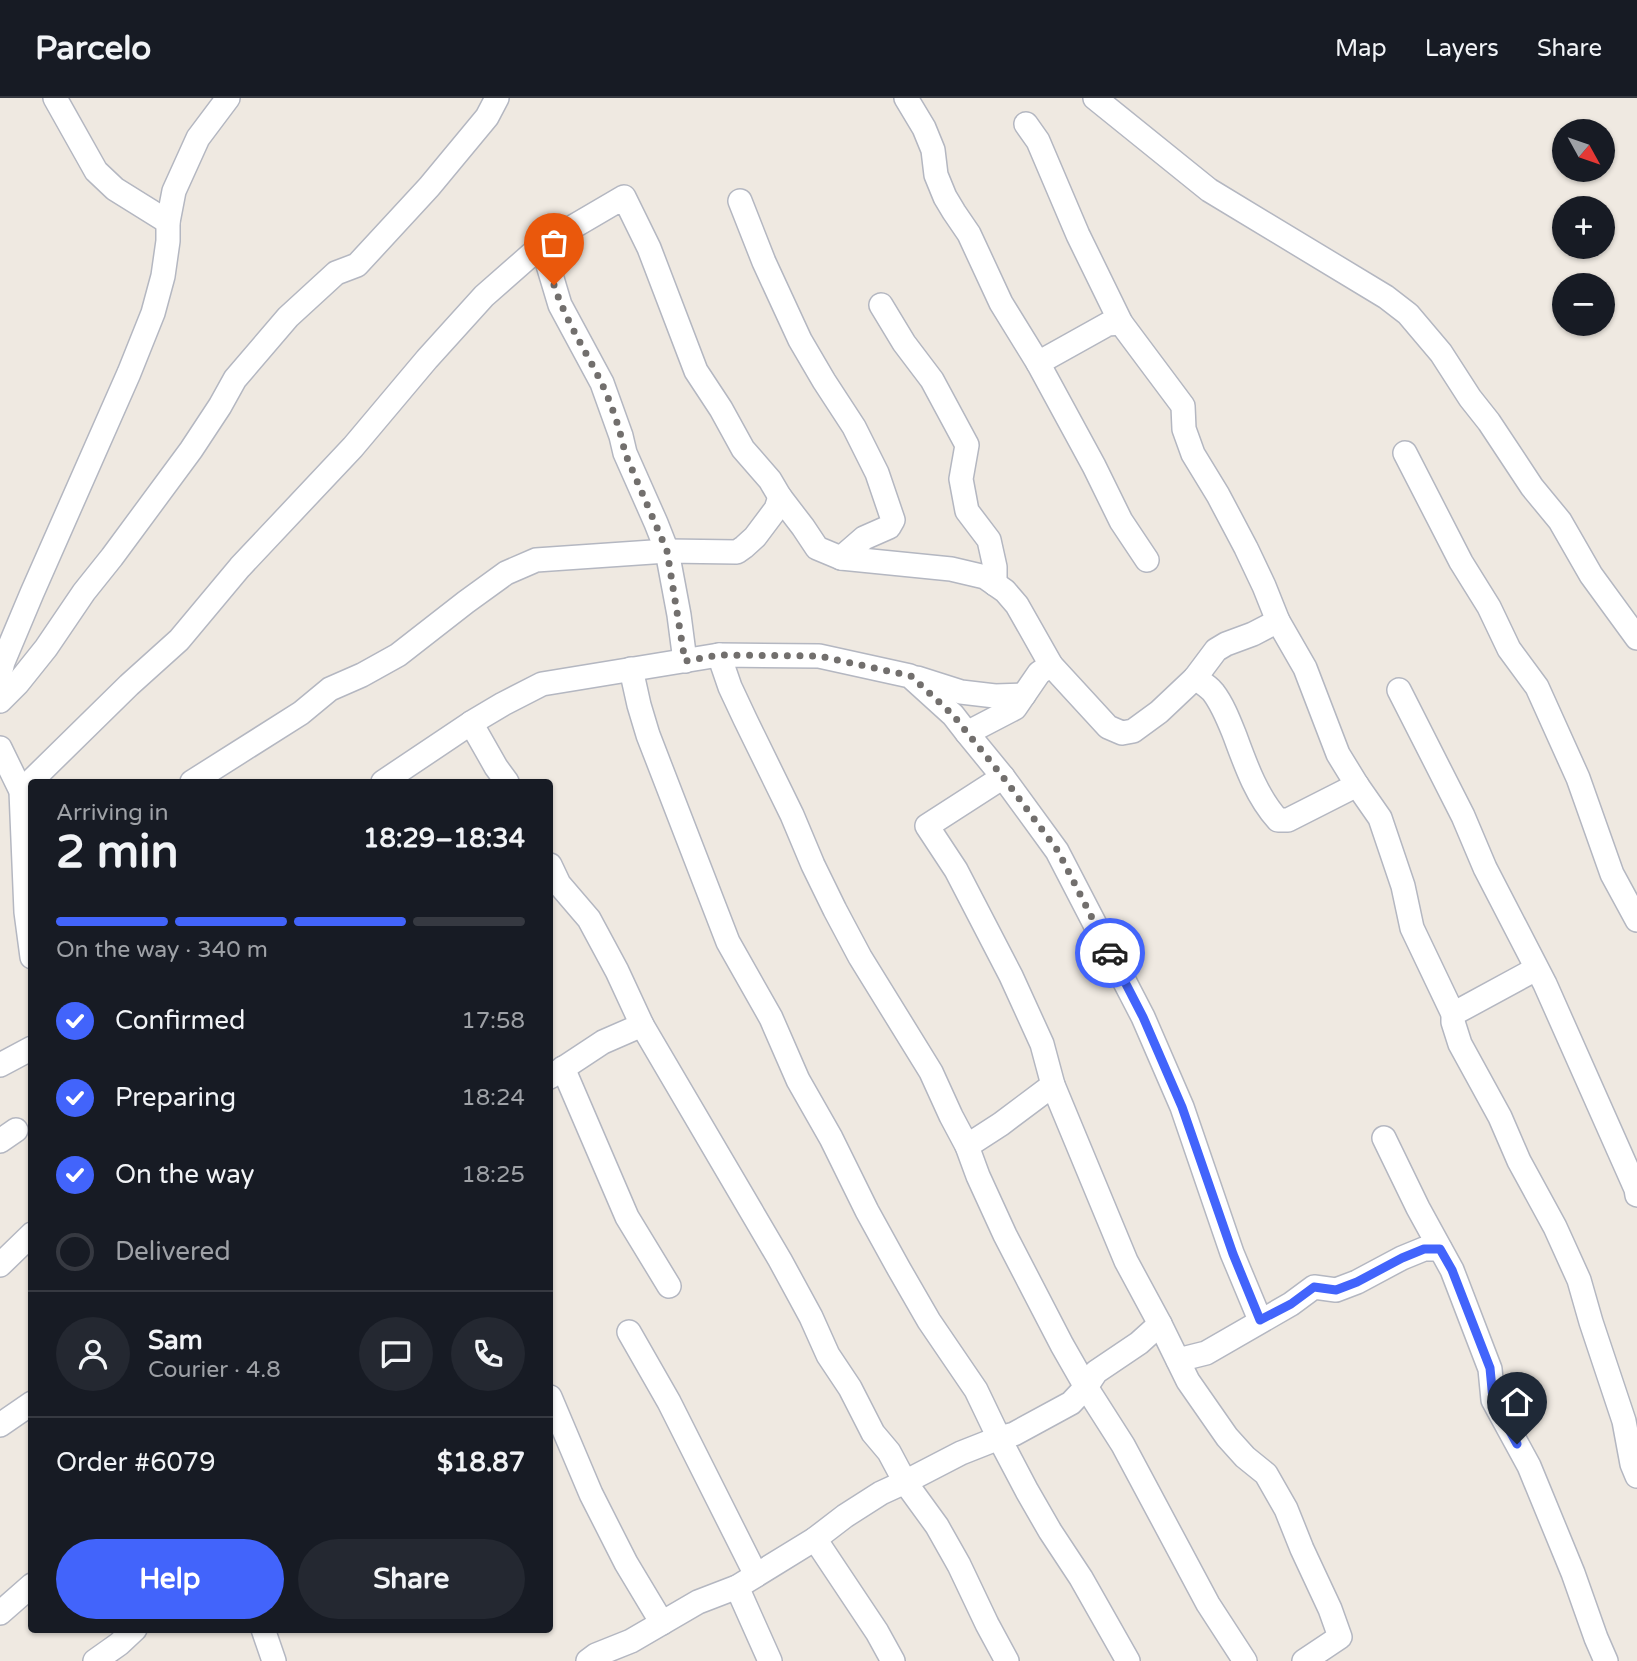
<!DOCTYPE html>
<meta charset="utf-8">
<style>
body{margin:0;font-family:"Varela Round",sans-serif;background:#242831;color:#f1f3f6;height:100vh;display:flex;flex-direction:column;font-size:26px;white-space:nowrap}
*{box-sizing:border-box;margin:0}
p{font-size:23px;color:#9ea1a6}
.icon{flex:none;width:38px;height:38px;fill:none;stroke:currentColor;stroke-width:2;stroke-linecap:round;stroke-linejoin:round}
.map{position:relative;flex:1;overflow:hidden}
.sheet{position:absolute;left:28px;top:681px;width:525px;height:854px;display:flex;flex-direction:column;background:#171b24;border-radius:7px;box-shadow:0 2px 5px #0004}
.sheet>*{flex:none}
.needle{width:46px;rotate:130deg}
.buttons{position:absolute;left:1552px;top:21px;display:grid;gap:14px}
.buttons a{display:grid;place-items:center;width:63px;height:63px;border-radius:50%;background:#171b24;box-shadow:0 2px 5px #0004;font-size:35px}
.pin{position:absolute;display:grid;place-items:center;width:60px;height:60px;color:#fff;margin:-72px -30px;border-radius:50% 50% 50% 0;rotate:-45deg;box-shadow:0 0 7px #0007}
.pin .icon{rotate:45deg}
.courier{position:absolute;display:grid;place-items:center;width:70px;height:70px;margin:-35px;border:5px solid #4264fb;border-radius:50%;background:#fff;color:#222;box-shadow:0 2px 9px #0007}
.summary em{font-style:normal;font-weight:700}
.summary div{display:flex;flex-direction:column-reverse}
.summary{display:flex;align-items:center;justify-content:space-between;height:119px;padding:0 28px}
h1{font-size:46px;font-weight:700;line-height:52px}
.bar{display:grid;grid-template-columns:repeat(4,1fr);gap:10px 7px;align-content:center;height:84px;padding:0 28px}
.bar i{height:9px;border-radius:5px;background:#363941}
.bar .selected{background:#4264fb}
.bar p{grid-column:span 4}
.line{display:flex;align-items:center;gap:18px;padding:0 28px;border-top:2px solid #363941}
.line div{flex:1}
.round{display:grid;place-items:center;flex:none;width:74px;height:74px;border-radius:37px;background:#242831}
ol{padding:0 28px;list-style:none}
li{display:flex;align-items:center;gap:21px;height:77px}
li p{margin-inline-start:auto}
li .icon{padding:7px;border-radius:50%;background:#4264fb;color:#fff;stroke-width:4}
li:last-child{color:#9ea1a6}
li i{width:38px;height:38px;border:4px solid #363941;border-radius:50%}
.cta{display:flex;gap:14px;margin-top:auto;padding:14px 28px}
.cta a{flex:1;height:80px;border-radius:42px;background:#4264fb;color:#fff;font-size:28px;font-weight:700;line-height:80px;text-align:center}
.cta a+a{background:#242831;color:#f1f3f6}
header{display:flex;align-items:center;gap:42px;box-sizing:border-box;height:98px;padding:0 35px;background:#171b24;border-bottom:2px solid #363941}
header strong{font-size:33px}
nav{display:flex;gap:38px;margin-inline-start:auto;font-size:24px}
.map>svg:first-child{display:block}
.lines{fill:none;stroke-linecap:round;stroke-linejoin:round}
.minor-casing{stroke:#b4b7c1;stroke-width:26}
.minor{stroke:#fff;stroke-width:23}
.done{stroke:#726f6d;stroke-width:7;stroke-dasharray:0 12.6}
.route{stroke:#4264fb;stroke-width:9}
</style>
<header>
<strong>Parcelo</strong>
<nav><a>Map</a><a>Layers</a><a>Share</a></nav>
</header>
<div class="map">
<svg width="1637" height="1563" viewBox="0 0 1637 1563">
<rect width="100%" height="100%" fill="#efe9e1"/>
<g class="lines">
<defs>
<g id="minor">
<path d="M55 0 96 73 115 91 168 124"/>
<path d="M906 0 924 30 933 52 936 77 945 99 954 114 969 136 1001 205 1038 265 1094 368 1121 423 1147 462"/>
<path d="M1095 0 1209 92 1386 199 1408 216 1441 255 1470 300 1489 324 1532 389 1560 423 1591 477 1637 540"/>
<path d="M1026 26 1038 43 1078 137 1121 225 1183 308 1184 331 1193 356 1218 397 1246 450 1264 488 1278 523 1305 570 1338 656 1357 687 1380 720 1403 788 1412 830 1453 916V924L1460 946 1500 1019 1519 1063 1555 1129 1579 1182 1591 1224 1624 1323 1632 1366 1637 1378"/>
<path d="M740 103 764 164 800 242 824 283 854 329 877 375 893 422 889 429 864 440 841 460"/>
<path d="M542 147 560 207 602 285 621 338 625 355 656 425 667 453 679 517 685 563"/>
<path d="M881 207 904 245 932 282 967 347 961 381 967 413 989 442 995 469V486"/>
<path d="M1038 265 1108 226 1121 225"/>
<path d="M1405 355 1461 464 1489 509 1509 551 1537 589 1578 680 1612 776 1637 822"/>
<path d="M719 557 730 589 745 621 792 717 813 767 835 812 860 859 931 974 951 1018 967 1048 978 1078 1005 1137 1062 1247 1086 1289 1123 1347 1208 1506 1245 1563"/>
<path d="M631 571 639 607 648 637 728 844 771 920 798 982 831 1040 867 1113 899 1171 929 1223 976 1292 999 1340 1027 1393 1050 1433 1081 1480 1128 1563"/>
<path d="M0 576 3 564 32 495 129 275 153 215 163 178 168 143V124L174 93 198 40 228 0"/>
<path d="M917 580 961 594 995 598 1024 597"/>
<path d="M1195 580C1201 584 1208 588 1213 594 1223 607 1229 623 1235 638 1246 668 1257 699 1278 722H1288L1357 687"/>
<path d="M1399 592 1463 718 1485 770 1545 886 1636 1091 1637 1097"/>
<path d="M0 603 18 585 46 550 84 494 112 459 191 352 220 308 235 281 288 219 336 175 357 167 429 89 487 19 497 0"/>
<path d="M471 625 496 669 507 684"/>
<path d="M967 635 1003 679 1057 753 1143 919 1182 1009 1232 1155 1260 1222"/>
<path d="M0 650 21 693 26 814 32 859"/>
<path d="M1003 679 927 728 956 772 1011 878 1042 946 1053 987 1126 1163 1160 1226 1188 1283 1227 1339 1245 1359 1266 1376 1286 1411 1302 1451 1330 1511 1340 1539 1304 1563"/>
<path d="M192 684 301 615 330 591 362 577 398 557 466 504 506 475 536 462 667 453 737 454 744 449 755 439 776 411 780 399"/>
<path d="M383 684 471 625 503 606 542 586 719 557 819 558 910 578 953 617 967 635 1015 610 1039 575 1051 567"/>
<path d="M21 693 129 587 179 542 240 469 353 349 427 261 484 198 542 147 624 99 649 150 696 273 721 311 743 351 770 382 780 399 803 429 817 450 841 460 951 471 985 479 1005 493 1017 507 1051 567 1108 629 1122 635 1133 633 1159 614 1195 580 1216 552 1226 546 1253 536 1278 523"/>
<path d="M550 767 559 786 589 821 617 873 642 927 780 1162 811 1219 828 1257 850 1290 873 1335 889 1354 905 1384 937 1428 959 1467 987 1526 1007 1563"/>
<path d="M1453 916 1536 871"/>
<path d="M0 967 32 950"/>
<path d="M563 970 627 1119 669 1188"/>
<path d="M550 979 603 944 642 927"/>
<path d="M1384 1040 1418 1110 1452 1172 1490 1271 1493 1302 1529 1368 1573 1475 1596 1540 1606 1563"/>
<path d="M0 1043 16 1032"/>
<path d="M967 1048 1001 1026 1053 987"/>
<path d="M0 1167 32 1136"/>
<path d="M629 1234 669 1304 756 1477"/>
<path d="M1178 1262 1206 1255 1291 1206 1314 1189 1336 1192 1357 1184 1402 1160 1424 1151H1440"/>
<path d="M550 1299 591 1396 626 1465 662 1525"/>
<path d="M0 1327 32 1305"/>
<path d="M815 1441 877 1534 893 1563"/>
<path d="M737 1489 770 1563"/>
<path d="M0 1515 32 1487"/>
<path d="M263 1531 274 1563"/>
<path d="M95 1563 119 1546 135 1531"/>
<path d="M588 1563 596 1557 631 1543 698 1504 737 1489 815 1441 845 1418 881 1395 905 1384 961 1355 999 1340 1014 1336 1071 1305 1086 1289 1096 1274 1139 1245 1160 1226"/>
</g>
</defs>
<!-- minor casing -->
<use href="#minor" class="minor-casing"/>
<!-- minor -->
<use href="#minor" class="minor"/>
</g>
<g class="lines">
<!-- done -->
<path class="done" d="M554 187C565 221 584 250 600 282 611 304 620 331 625 355L667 453 685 563 719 557 819 558 911 578 953 617 1003 679 1058 753 1110 855"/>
<!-- route -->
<path class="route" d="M1110 855 1143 919 1182 1009 1233 1156 1260 1222 1291 1206 1314 1189 1336 1192 1357 1184 1402 1160 1424 1151H1440L1452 1172 1490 1270 1493 1302 1517 1346"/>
</g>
</svg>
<div class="buttons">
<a><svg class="needle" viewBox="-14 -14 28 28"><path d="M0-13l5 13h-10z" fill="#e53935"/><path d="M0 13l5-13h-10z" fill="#9ea1a6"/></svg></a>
<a>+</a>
<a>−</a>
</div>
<div class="pin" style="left:554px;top:187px;background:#ea580c"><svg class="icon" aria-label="bag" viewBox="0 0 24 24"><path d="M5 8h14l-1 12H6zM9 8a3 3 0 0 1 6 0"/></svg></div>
<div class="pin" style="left:1517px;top:1346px;background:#1f2937"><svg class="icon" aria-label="home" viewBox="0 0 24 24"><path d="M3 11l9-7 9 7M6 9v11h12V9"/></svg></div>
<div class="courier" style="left:1110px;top:855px"><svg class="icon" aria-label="car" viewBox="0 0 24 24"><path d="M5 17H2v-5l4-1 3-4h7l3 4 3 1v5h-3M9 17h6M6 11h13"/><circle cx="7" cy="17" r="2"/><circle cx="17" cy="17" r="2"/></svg></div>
<section class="sheet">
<div class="summary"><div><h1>2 min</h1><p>Arriving in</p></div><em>18:29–18:34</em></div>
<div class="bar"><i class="selected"></i><i class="selected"></i><i class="selected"></i><i></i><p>On the way · 340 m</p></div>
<ol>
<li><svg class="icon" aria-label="check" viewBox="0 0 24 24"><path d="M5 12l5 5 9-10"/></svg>Confirmed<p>17:58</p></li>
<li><svg class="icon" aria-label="check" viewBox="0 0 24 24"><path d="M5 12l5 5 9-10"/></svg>Preparing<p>18:24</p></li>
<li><svg class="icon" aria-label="check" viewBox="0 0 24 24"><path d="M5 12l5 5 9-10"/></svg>On the way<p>18:25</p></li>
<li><i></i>Delivered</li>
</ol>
<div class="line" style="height:126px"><a class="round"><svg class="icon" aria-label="person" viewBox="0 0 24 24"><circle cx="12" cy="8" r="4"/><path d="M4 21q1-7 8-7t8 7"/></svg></a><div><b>Sam</b><p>Courier · 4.8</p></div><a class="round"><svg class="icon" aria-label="chat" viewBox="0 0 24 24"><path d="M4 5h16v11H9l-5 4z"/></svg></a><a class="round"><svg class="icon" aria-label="phone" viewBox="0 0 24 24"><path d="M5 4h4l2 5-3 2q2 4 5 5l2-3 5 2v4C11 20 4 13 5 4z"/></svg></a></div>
<div class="line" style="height:91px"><div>Order #6079</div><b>$18.87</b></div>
<div class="cta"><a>Help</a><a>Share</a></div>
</section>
</div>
